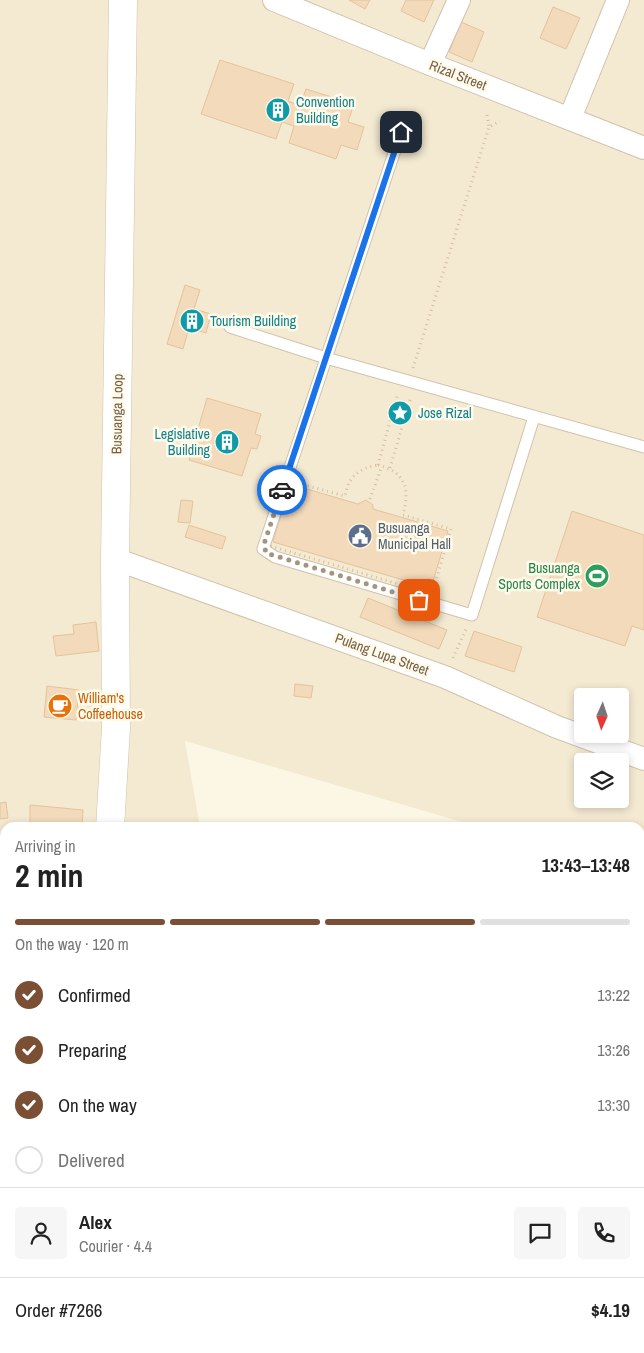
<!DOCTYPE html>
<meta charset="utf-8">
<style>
body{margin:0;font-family:"Archivo Narrow",sans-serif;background:#f6f6f6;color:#222;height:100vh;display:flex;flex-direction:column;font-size:19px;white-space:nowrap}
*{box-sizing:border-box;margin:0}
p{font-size:16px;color:#767676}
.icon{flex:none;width:28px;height:28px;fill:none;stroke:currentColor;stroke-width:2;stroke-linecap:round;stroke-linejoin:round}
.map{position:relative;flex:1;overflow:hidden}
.drawer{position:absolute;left:0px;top:822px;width:645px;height:531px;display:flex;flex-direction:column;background:#fff;border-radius:15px 15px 0 0;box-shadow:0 2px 8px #0003}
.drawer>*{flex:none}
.needle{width:32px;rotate:183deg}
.controls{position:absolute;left:574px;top:688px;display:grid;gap:10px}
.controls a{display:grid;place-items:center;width:55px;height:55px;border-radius:5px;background:#fff;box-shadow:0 2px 8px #0003;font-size:25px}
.pin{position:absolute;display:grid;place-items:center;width:42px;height:42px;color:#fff;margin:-21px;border-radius:10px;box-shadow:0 2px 8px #0006}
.courier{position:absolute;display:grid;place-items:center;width:50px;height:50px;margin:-25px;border:4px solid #1a73e8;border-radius:50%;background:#fff;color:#222;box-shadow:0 1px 6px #0007}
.overview em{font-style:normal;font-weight:800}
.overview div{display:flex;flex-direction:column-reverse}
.overview{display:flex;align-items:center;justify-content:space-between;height:85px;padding:0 15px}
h1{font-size:32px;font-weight:800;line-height:38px}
.bar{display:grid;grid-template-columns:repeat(4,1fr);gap:8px 5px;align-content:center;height:60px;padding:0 15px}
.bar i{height:6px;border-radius:4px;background:#e0e0e0}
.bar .active{background:#7a4f33}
.bar p{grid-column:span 4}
.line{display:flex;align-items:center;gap:12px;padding:0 15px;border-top:1px solid #e0e0e0}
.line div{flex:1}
.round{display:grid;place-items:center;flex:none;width:52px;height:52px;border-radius:5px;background:#f6f6f6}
ol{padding:0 15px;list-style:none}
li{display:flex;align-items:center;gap:15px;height:55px}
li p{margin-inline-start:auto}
li .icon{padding:5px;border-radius:50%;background:#7a4f33;color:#fff;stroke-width:4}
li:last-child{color:#767676}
li i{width:28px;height:28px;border:2px solid #e0e0e0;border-radius:50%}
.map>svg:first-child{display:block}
.residential{fill:#f4ead2;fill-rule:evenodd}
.education{fill:#f3e0f8}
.building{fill:#f2dabb;stroke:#e4c39b}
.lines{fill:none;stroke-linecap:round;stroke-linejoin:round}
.lane-casing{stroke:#d0c2ad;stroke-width:13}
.street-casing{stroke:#d0c2ad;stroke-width:24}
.secondary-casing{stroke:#d1c1a7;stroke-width:29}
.path{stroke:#d6bd9e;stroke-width:3;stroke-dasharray:1 4;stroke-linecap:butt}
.lane{stroke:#fff;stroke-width:11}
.street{stroke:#fff;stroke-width:22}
.secondary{stroke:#fff;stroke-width:28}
.done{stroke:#a4957f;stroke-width:5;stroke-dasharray:0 9}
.route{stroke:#1a73e8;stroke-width:6}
.labels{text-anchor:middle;stroke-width:5;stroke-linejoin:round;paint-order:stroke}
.street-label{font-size:14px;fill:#746049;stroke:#fffaea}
.culture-label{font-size:14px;fill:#0d838f;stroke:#fffaea;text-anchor:start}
.service-label{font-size:14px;fill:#4e5e75;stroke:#fffaea;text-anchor:start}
.leisure-label{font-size:14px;fill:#27864d;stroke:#fffaea;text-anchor:end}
.food-label{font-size:14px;fill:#c56008;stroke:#fffaea;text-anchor:start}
</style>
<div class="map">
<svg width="644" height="1353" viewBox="0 0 644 1353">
<rect width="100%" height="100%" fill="#fcf7e4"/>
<!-- residential -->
<path class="residential" d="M0 0H644V876L640 875V828L479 827 185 741 200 827 5 828V1087L0 1089ZM582 696H620V734H582ZM582 761H620V799H582Z"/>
<!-- education -->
<rect class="education" x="124" y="1349" width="312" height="4"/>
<!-- building -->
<g class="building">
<path d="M349 0H370L365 9Z"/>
<path d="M406 0H434L424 22 401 11Z"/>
<path d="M553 7 580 18 566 49 540 38Z"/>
<path d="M461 22 484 32 472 62 449 52Z"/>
<path d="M220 60 294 84 288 101 300 106 306 89 354 104 348 122 364 127 357 150 341 145 336 159 289 143 294 126 282 122 276 139 201 114Z"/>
<path d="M185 285 200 290 194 309 211 314 206 333 189 328 183 349 167 344Z"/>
<path d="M207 398 261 414 255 434 261 436 257 449 251 448 242 476 189 460Z"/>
<path d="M290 484 358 504 366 500 373 505V509L448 531 431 588 273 542Z"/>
<path d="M181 500 193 501 190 523 178 522Z"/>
<path d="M572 511 644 535V630L632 626 625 646 537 617Z"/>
<path d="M189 525 226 537 222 549 185 537Z"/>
<path d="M368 598 447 630 439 649 360 617Z"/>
<path d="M96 622 99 651 56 656 53 636 74 634 73 625Z"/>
<path d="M474 631 522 647 514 672 465 656Z"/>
<path d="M295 684 313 686 311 698 294 696Z"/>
<path d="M47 686 79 690 76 720 44 717Z"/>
<path d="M6 802 8 818 0 819V803Z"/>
<path d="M30 805 83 810 82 828H30Z"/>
<path d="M1 975 5 976V1002L0 1001Z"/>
<path d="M297 1349H335L336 1353H298Z"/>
<rect x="381" y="1349" width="30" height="4"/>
</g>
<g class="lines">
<defs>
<g id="lane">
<path d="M401 132 263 549 275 557 472 615 534 417"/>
<path d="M230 327 326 358 644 447"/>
</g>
<g id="street">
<path d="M274 0 430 64 644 148"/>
<path d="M430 64 459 0"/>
<path d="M570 118 618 0"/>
<path d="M115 559 445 677 557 727 644 759"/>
<path d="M0 880 5 881"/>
</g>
<g id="secondary">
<path d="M110 828 116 728 115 559 123 0"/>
<path d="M103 1349V1353"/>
</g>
</defs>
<!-- lane casing -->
<use href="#lane" class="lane-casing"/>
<!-- street casing -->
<use href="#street" class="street-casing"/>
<!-- secondary casing -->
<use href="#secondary" class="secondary-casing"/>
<!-- path -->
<g class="path">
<path d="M487 115 489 127"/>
<path d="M413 368 489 127 500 121"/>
<path d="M378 465C406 473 410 488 403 515L451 529 432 594 267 545 286 480 345 496C348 477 359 468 378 465Z"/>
<path d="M378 465 398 393"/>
<path d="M390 468 411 397"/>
<path d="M370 499 382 466"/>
<path d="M453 658 466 629"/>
</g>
<!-- lane -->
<use href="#lane" class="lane"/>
<!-- street -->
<use href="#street" class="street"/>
<!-- secondary -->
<use href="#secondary" class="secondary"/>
</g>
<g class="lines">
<!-- done -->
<path class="done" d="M282 490 264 544 266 553 419 600"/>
<!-- route -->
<path class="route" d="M282 490 401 132"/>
</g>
<!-- icons -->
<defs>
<symbol id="building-disc" viewBox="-11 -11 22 22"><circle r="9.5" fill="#0f9aa8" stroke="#fffaea"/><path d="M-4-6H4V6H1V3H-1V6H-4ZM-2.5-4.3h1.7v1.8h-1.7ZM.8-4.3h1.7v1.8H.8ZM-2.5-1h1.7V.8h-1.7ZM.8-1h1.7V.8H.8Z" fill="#fff"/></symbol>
<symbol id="sight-disc" viewBox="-11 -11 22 22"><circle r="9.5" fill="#0f9aa8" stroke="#fffaea"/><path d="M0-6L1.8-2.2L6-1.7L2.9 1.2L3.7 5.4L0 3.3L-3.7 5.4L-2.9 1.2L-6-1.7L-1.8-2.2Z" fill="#fff"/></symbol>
<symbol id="civic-disc" viewBox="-11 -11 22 22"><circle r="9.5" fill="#5c6f8a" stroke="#fffaea"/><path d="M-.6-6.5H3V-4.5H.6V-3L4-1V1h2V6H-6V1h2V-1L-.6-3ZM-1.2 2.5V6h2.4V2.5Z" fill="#fff"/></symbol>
<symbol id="stadium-disc" viewBox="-11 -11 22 22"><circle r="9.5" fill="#2e9e5b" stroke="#fffaea"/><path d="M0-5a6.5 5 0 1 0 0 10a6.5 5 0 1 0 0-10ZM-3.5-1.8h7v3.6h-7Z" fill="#fff"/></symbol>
<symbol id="cafe-disc" viewBox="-11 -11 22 22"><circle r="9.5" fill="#e8710a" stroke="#fffaea"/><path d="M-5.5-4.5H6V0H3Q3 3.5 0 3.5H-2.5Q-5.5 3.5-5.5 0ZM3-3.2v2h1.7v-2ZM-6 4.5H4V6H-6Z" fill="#fff"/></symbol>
</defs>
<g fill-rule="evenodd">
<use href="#building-disc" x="264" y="96" width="28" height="28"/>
<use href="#building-disc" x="178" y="307" width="28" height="28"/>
<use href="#sight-disc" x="386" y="399" width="28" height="28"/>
<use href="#building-disc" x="213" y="428" width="28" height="28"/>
<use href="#civic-disc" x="346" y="522" width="28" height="28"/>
<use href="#stadium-disc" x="583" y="562" width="28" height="28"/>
<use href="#cafe-disc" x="46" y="692" width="28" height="28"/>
</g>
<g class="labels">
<!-- street labels -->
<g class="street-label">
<text transform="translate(458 75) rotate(21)" y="5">Rizal Street</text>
<text transform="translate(117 414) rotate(-89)" y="5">Busuanga Loop</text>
<text transform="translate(382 654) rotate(20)" y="5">Pulang Lupa Street</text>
</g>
<!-- culture labels -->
<g class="culture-label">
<text x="296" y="107">Convention<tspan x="296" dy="16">Building</tspan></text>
<text x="210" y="326">Tourism Building</text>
<text x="418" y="418">Jose Rizal</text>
<text x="210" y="439" text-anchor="end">Legislative<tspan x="210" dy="16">Building</tspan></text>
</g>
<!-- service labels -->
<g class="service-label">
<text x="378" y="533">Busuanga<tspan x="378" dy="16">Municipal Hall</tspan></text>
</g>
<!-- leisure labels -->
<g class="leisure-label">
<text x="580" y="573">Busuanga<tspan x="580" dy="16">Sports Complex</tspan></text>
</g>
<!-- food labels -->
<g class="food-label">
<text x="78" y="703">William's<tspan x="78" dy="16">Coffeehouse</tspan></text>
</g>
</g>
</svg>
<div class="controls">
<a><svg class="needle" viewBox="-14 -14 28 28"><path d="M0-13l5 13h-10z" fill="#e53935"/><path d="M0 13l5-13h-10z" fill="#767676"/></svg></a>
<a><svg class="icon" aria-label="layers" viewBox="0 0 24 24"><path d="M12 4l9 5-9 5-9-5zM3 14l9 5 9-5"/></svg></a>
</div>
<div class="pin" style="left:419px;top:600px;background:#ea580c"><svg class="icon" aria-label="bag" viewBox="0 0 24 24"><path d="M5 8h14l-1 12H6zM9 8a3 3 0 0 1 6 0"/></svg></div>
<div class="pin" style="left:401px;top:132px;background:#1f2937"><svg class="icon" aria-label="home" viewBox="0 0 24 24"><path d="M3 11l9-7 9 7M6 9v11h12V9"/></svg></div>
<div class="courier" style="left:282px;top:490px"><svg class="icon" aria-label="car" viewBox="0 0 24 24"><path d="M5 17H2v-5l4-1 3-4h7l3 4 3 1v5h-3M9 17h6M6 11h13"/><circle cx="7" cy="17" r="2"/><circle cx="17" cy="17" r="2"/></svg></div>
<section class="drawer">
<div class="overview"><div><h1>2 min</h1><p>Arriving in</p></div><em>13:43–13:48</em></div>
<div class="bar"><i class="active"></i><i class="active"></i><i class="active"></i><i></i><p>On the way · 120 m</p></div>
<ol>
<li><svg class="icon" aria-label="check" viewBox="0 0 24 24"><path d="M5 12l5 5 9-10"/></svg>Confirmed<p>13:22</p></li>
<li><svg class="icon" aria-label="check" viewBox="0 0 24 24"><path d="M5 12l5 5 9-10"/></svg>Preparing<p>13:26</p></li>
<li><svg class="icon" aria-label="check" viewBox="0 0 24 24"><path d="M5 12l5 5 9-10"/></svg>On the way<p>13:30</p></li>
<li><i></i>Delivered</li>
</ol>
<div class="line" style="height:90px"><a class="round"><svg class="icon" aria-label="person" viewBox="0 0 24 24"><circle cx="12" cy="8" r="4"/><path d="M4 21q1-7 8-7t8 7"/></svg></a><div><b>Alex</b><p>Courier · 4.4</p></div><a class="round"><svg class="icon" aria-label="chat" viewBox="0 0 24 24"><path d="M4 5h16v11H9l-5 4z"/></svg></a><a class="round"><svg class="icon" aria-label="phone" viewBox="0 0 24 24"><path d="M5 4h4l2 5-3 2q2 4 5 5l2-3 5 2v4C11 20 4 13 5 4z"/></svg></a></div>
<div class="line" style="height:65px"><div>Order #7266</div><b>$4.19</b></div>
</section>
</div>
